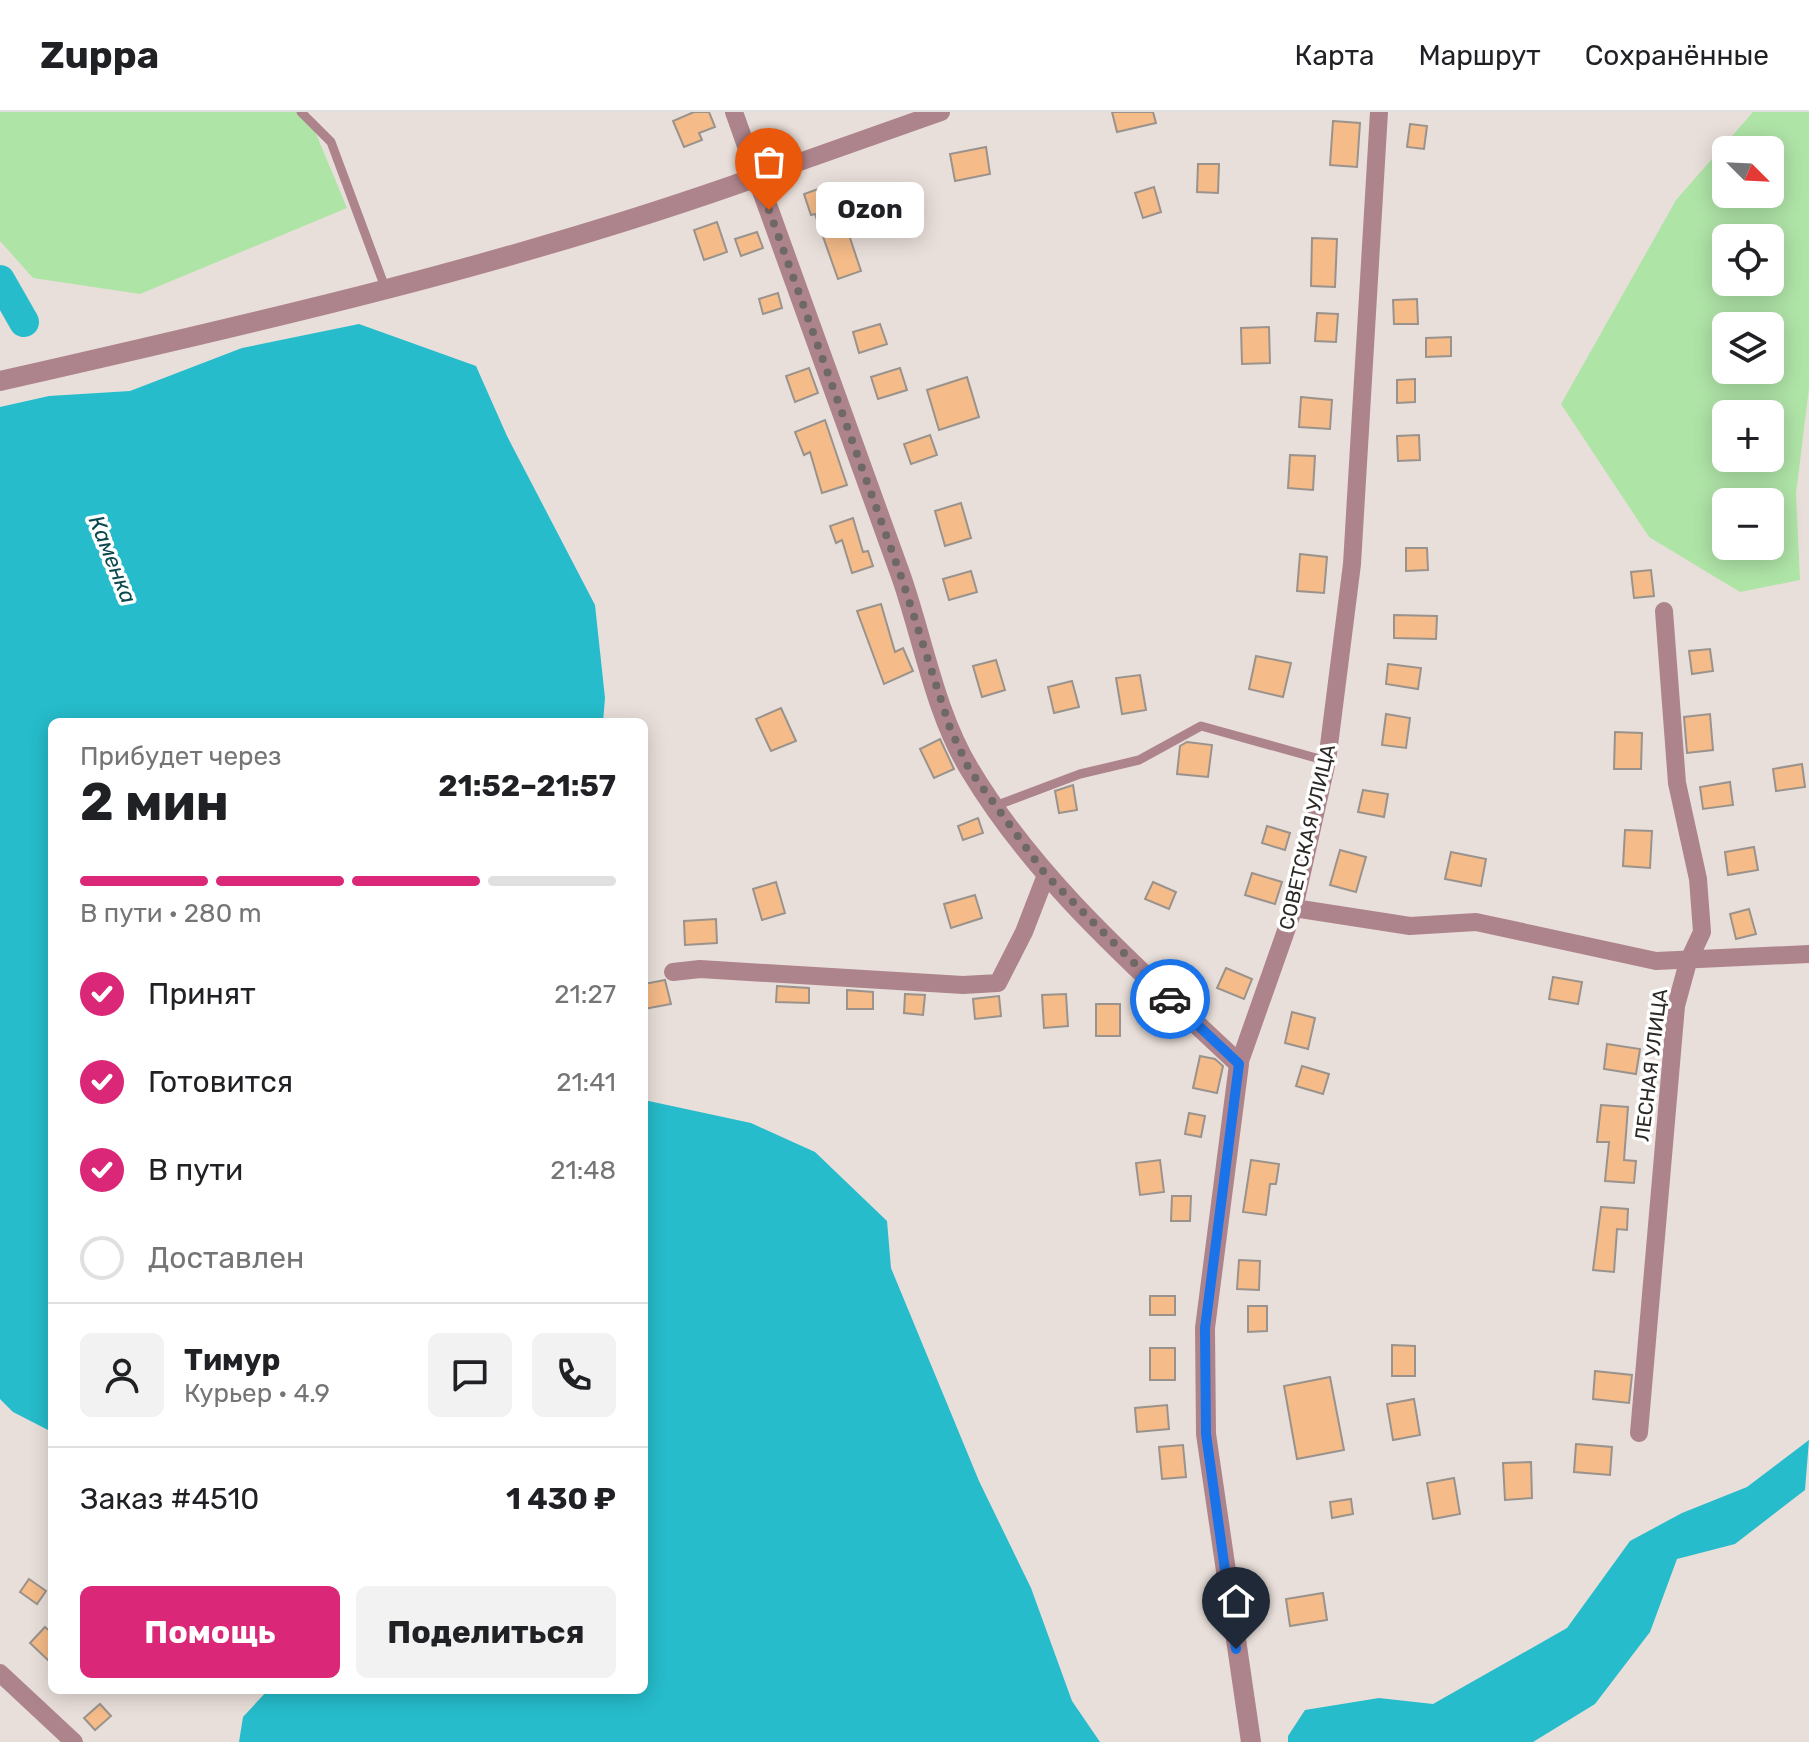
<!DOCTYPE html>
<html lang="ru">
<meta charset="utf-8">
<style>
body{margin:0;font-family:Rubik,sans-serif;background:#f2f2f2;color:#202124;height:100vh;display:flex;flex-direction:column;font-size:30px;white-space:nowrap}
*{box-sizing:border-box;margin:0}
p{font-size:26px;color:#757577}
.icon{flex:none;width:44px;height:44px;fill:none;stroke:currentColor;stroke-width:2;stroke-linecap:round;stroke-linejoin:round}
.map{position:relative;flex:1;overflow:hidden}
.details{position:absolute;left:48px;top:606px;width:600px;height:976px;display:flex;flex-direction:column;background:#fff;border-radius:12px;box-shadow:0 4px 20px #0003}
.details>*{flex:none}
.needle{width:52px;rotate:114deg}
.tools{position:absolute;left:1712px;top:24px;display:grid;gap:16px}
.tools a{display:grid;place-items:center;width:72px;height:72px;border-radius:12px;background:#fff;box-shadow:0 4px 20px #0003;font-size:40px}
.pin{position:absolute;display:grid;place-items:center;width:68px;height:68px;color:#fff;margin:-82px -34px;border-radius:50% 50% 50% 0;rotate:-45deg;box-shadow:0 0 8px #0007}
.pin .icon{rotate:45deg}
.courier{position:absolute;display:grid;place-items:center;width:80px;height:80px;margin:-40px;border:6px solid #1a73e8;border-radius:50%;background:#fff;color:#222;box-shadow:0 2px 10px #0007}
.bubble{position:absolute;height:56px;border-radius:12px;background:#fff;box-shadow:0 4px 20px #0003;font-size:26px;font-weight:700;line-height:56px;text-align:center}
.summary em{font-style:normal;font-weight:700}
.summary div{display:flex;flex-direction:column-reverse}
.summary{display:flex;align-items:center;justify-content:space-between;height:136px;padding:0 32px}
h1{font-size:52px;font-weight:700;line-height:60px}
.bar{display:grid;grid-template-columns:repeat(4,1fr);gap:12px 8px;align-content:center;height:96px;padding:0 32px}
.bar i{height:10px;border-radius:6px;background:#e0e0e0}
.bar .current{background:#db2777}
.bar p{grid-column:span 4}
.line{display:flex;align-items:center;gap:20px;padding:0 32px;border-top:2px solid #e0e0e0}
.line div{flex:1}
.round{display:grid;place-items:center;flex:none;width:84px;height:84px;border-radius:12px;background:#f2f2f2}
ol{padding:0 32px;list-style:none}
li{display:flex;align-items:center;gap:24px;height:88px}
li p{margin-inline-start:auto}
li .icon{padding:8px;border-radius:50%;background:#db2777;color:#fff;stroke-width:4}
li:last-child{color:#757577}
li i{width:44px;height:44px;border:4px solid #e0e0e0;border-radius:50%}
.button{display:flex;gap:16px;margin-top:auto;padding:16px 32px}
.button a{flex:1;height:92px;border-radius:12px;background:#db2777;color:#fff;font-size:32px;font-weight:700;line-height:92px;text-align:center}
.button a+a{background:#f2f2f2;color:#202124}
header{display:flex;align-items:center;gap:48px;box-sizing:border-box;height:112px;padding:0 40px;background:#fff;border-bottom:2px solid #e0e0e0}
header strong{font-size:38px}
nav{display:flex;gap:44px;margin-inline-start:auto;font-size:28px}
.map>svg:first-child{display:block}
.green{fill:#afe4a7;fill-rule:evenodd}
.water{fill:#26bccb}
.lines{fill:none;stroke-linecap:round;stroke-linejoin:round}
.river{stroke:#26bccb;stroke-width:30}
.building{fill:#f5bb88;stroke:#9a938d;stroke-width:2}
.service{stroke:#ae848c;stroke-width:9}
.minor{stroke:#ae848c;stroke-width:18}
.tertiary{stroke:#ae848c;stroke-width:20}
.done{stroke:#6e6966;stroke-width:8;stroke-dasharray:0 14.4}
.route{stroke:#1a73e8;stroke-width:10}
.labels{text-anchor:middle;stroke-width:7;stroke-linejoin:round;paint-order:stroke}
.street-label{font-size:20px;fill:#2c2927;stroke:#fff}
.water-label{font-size:22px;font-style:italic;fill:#0b494f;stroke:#fff}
</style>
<header>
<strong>Zuppa</strong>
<nav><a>Карта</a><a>Маршрут</a><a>Сохранённые</a></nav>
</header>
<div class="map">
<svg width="1809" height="1630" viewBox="0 0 1809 1630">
<rect width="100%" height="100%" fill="#e9dfda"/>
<!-- green -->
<g class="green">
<path d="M0 0H307L347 96 140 182 33 166 0 129Z"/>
<path d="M1753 0H1809V276L1796 382 1800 468 1740 480 1649 425 1561 292 1676 88ZM1726 38H1770V82H1726ZM1726 126H1770V170H1726ZM1726 214H1770V258H1726ZM1726 302H1770V346H1726ZM1726 390H1770V434H1726Z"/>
</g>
<!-- water -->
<g class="water">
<path d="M359 212 476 254 507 324 595 493 605 586 603 610H52V1320L13 1300 0 1287V295L49 284 130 279 242 236Z"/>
<path d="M644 988 751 1011 815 1040 887 1109 891 1156 979 1369 1031 1476 1072 1589 1100 1630H239L243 1605 268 1578H644Z"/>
<path d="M1809 1328 1805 1378 1735 1432 1677 1447 1650 1520 1595 1592 1533 1630H1288V1624L1305 1598 1379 1586 1433 1592 1567 1516 1630 1429 1682 1401 1747 1375Z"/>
</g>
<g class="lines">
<!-- river -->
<path class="river" d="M0 168 24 210"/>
</g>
<!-- building -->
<g class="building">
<path d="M694 0H709L715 15 699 21 702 28 684 35 673 9Z"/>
<path d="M1112 0H1153L1156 11 1117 20Z"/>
<path d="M1333 9 1360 11 1357 55 1330 53Z"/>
<path d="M1410 12 1427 14 1424 37 1407 35Z"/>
<path d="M986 35 990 62 955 69 950 42Z"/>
<path d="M1198 52H1219L1218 81 1197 80Z"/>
<path d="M832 72 861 159 838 167 815 102 811 103 804 82Z"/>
<path d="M1154 75 1161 100 1143 106 1135 81Z"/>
<path d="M717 110 727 140 704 148 694 118Z"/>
<path d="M757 120 763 136 741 144 735 127Z"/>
<path d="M1312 126 1337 127 1335 175 1311 174Z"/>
<path d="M778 181 782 196 763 202 759 187Z"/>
<path d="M1417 187 1418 212H1394L1393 188Z"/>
<path d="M1317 201 1338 202 1336 230 1315 229Z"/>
<path d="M880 212 887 232 859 241 853 220Z"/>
<path d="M1269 215 1270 251 1242 252 1241 216Z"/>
<path d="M1451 225V244L1426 245V226Z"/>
<path d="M809 256 818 281 795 290 786 264Z"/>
<path d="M900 256 907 278 878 287 871 265Z"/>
<path d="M967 265 979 305 939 318 927 278Z"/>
<path d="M1415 267V290L1397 291V268Z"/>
<path d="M1301 285 1332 288 1330 317 1299 315Z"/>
<path d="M825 308 847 373 822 381 810 340 804 343 795 320Z"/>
<path d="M930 323 937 343 911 352 904 332Z"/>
<path d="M1419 323 1420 348 1398 349 1397 324Z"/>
<path d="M1290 343 1315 344 1313 378 1288 376Z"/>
<path d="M961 391 971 426 945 434 935 399Z"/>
<path d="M853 406 863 440 868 439 873 454 852 461 842 428 836 431 830 414Z"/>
<path d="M1406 436H1427L1428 458 1406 459Z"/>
<path d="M1300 442 1327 445 1324 481 1297 479Z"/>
<path d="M1651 458 1654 484 1634 486 1631 460Z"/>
<path d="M971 459 977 480 949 488 943 467Z"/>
<path d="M881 492 895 540 903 536 913 559 884 572 857 499Z"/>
<path d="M1394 503 1437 504 1436 527 1394 526Z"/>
<path d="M1710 537 1713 559 1692 562 1689 539Z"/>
<path d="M1256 544 1291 551 1283 585 1249 577Z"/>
<path d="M996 548 1005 578 982 585 973 554Z"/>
<path d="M1388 552 1421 556 1418 577 1386 572Z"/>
<path d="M1140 563 1146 598 1122 602 1116 566Z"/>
<path d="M1072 569 1079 595 1054 601 1048 575Z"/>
<path d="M781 596 796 629 771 639 756 607Z"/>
<path d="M1386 602 1410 606 1406 636 1382 633Z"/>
<path d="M1710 602 1713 638 1687 641 1684 605Z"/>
<path d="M1615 620 1642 621 1641 657H1614Z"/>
<path d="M940 627 954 657 934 666 920 637Z"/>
<path d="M1187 630 1212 633 1208 665 1177 662 1180 634Z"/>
<path d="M1802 652 1805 675 1776 679 1773 657Z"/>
<path d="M1730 670 1733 693 1703 697 1700 675Z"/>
<path d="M1073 673 1077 698 1059 701 1055 679Z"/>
<path d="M1363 678 1388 682 1384 705 1358 700Z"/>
<path d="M978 706 983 721 963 728 958 714Z"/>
<path d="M1267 714 1290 721 1285 738 1262 731Z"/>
<path d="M1625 718 1652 719 1650 756 1623 754Z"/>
<path d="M1754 735 1758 758 1728 763 1725 740Z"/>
<path d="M1340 738 1366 745 1356 780 1330 773Z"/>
<path d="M1451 740 1486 747 1481 774 1445 767Z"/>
<path d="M1252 761 1282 770 1275 792 1245 783Z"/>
<path d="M776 770 785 801 762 808 753 777Z"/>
<path d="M1153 770 1176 780 1169 797 1145 787Z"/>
<path d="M975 783 982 806 951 816 944 792Z"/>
<path d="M1749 797 1756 822 1736 827 1730 802Z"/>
<path d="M716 807 717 831 685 833 684 809Z"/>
<path d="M1226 856 1252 867 1244 887 1217 876Z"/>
<path d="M1553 865 1582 870 1578 892 1549 887Z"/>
<path d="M665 868 671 892 644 897V872Z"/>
<path d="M777 874 809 876V891L776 890Z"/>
<path d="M847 878 873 880V897H847Z"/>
<path d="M905 882 925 883 923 903 904 901Z"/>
<path d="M1066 882 1068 914 1044 916 1042 883Z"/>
<path d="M999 884 1001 904 975 907 973 887Z"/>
<rect x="1096" y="892" width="24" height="32"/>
<path d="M1292 900 1315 906 1308 937 1285 931Z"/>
<path d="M1607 932 1640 937 1636 962 1604 957Z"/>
<path d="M1200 944 1215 947 1223 954 1217 981 1193 976Z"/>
<path d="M1302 954 1329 962 1323 982 1296 974Z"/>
<path d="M1601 993 1628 995 1624 1048 1636 1049 1634 1071 1605 1069 1609 1030H1597Z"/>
<path d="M1189 1001 1205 1004 1201 1025 1185 1022Z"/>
<path d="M1160 1048 1164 1080 1140 1083 1136 1051Z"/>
<path d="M1251 1048 1279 1052 1276 1072H1270L1266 1103 1243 1100Z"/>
<path d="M1172 1084H1191L1190 1109H1171Z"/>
<path d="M1601 1095 1628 1097 1627 1118 1617 1117 1614 1160 1593 1158Z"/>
<path d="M1239 1148 1260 1149 1259 1178 1237 1177Z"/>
<rect x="1150" y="1184" width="25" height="19"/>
<path d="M1248 1194H1267V1219L1248 1220Z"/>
<path d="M1392 1233 1415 1234V1264H1392Z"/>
<rect x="1150" y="1236" width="25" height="32"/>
<path d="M1595 1259 1632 1263 1629 1291 1593 1287Z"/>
<path d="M1330 1265 1344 1338 1297 1347 1284 1274Z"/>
<path d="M1414 1287 1420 1323 1393 1328 1387 1292Z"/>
<path d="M1167 1293 1169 1317 1137 1320 1135 1296Z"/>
<path d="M1576 1332 1612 1335 1610 1363 1574 1360Z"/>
<path d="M1183 1333 1186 1365 1162 1367 1159 1335Z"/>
<path d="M1531 1350 1532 1386 1505 1388 1503 1351Z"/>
<path d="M1454 1366 1460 1402 1433 1407 1427 1371Z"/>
<path d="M1351 1387 1353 1402 1332 1406 1330 1390Z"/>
<path d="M29 1467 46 1479 37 1492 20 1480Z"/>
<path d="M1323 1481 1327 1508 1290 1514 1286 1487Z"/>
<path d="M45 1515 52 1521V1552L30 1531Z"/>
<path d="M100 1592 111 1604 95 1618 84 1606Z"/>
</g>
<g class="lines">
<!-- service -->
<g class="service">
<path d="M301 0 331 30 386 178"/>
<path d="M995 694 1080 662 1139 648 1201 614 1327 649"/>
</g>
<!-- minor -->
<g class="minor">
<path d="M734 0 757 65 941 0"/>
<path d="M1294 796 1410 814 1476 810 1656 849 1809 842"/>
<path d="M673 860 700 857 963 873 998 871 1024 820 1046 763"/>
<path d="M1239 952 1294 796 1327 649 1352 452 1379 0"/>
<path d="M1639 1321 1676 894 1688 850 1702 820 1698 767 1677 671 1664 499"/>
<path d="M0 1561 74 1630"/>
</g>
<!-- tertiary -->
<path class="tertiary" d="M0 269C255 211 511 153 757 65 804 198 854 331 901 464 923 527 935 601 970 658 1039 773 1143 861 1239 952L1205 1216 1206 1322 1251 1630"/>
</g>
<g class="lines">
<!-- done -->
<path class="done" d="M769 98 902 467 950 616 969 657 1046 763 1170 887"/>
<!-- route -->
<path class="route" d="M1170 887 1239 952 1205 1216 1206 1322 1236 1537"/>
</g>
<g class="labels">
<!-- street labels -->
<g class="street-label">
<text transform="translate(1307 725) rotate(-77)" y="7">СОВЕТСКАЯ УЛИЦА</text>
<text transform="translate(1651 953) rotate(-83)" y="7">ЛЕСНАЯ УЛИЦА</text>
</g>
<!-- water labels -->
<g class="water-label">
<text transform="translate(113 447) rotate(68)" y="8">Каменка</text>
</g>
</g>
</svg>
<div class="tools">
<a><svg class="needle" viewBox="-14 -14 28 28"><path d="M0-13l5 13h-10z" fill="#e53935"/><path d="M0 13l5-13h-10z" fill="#757577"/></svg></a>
<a><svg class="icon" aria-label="locate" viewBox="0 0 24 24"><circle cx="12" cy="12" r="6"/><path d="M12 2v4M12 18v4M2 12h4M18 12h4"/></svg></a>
<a><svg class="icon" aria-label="layers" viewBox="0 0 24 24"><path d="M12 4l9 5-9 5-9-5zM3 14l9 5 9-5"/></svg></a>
<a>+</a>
<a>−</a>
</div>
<div class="pin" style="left:769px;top:98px;background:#ea580c"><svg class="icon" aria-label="bag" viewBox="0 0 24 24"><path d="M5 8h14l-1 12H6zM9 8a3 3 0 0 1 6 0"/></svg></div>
<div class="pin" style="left:1236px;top:1537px;background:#1f2937"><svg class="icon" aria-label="home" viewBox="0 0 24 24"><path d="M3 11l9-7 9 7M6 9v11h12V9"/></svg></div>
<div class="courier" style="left:1170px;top:887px"><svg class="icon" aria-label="car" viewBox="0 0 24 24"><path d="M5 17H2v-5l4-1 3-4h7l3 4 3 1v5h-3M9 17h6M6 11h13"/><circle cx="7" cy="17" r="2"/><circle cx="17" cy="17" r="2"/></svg></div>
<div class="bubble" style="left:816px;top:70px;width:108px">Ozon</div>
<section class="details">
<div class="summary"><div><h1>2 мин</h1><p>Прибудет через</p></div><em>21:52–21:57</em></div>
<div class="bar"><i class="current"></i><i class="current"></i><i class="current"></i><i></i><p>В пути · 280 m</p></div>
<ol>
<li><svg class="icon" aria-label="check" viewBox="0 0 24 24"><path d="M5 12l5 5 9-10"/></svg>Принят<p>21:27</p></li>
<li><svg class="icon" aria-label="check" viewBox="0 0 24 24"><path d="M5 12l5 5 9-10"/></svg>Готовится<p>21:41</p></li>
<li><svg class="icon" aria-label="check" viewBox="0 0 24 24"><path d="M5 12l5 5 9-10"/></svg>В пути<p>21:48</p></li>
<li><i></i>Доставлен</li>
</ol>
<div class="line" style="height:144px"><a class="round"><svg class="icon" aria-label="person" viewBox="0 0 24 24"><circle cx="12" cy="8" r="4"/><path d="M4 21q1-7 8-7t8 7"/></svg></a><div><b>Тимур</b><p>Курьер · 4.9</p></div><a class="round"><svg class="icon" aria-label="chat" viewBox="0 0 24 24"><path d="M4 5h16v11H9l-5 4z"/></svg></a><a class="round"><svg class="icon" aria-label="phone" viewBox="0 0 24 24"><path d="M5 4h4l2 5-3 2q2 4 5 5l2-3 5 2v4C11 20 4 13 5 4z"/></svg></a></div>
<div class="line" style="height:104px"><div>Заказ #4510</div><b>1 430 ₽</b></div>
<div class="button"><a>Помощь</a><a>Поделиться</a></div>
</section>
</div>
